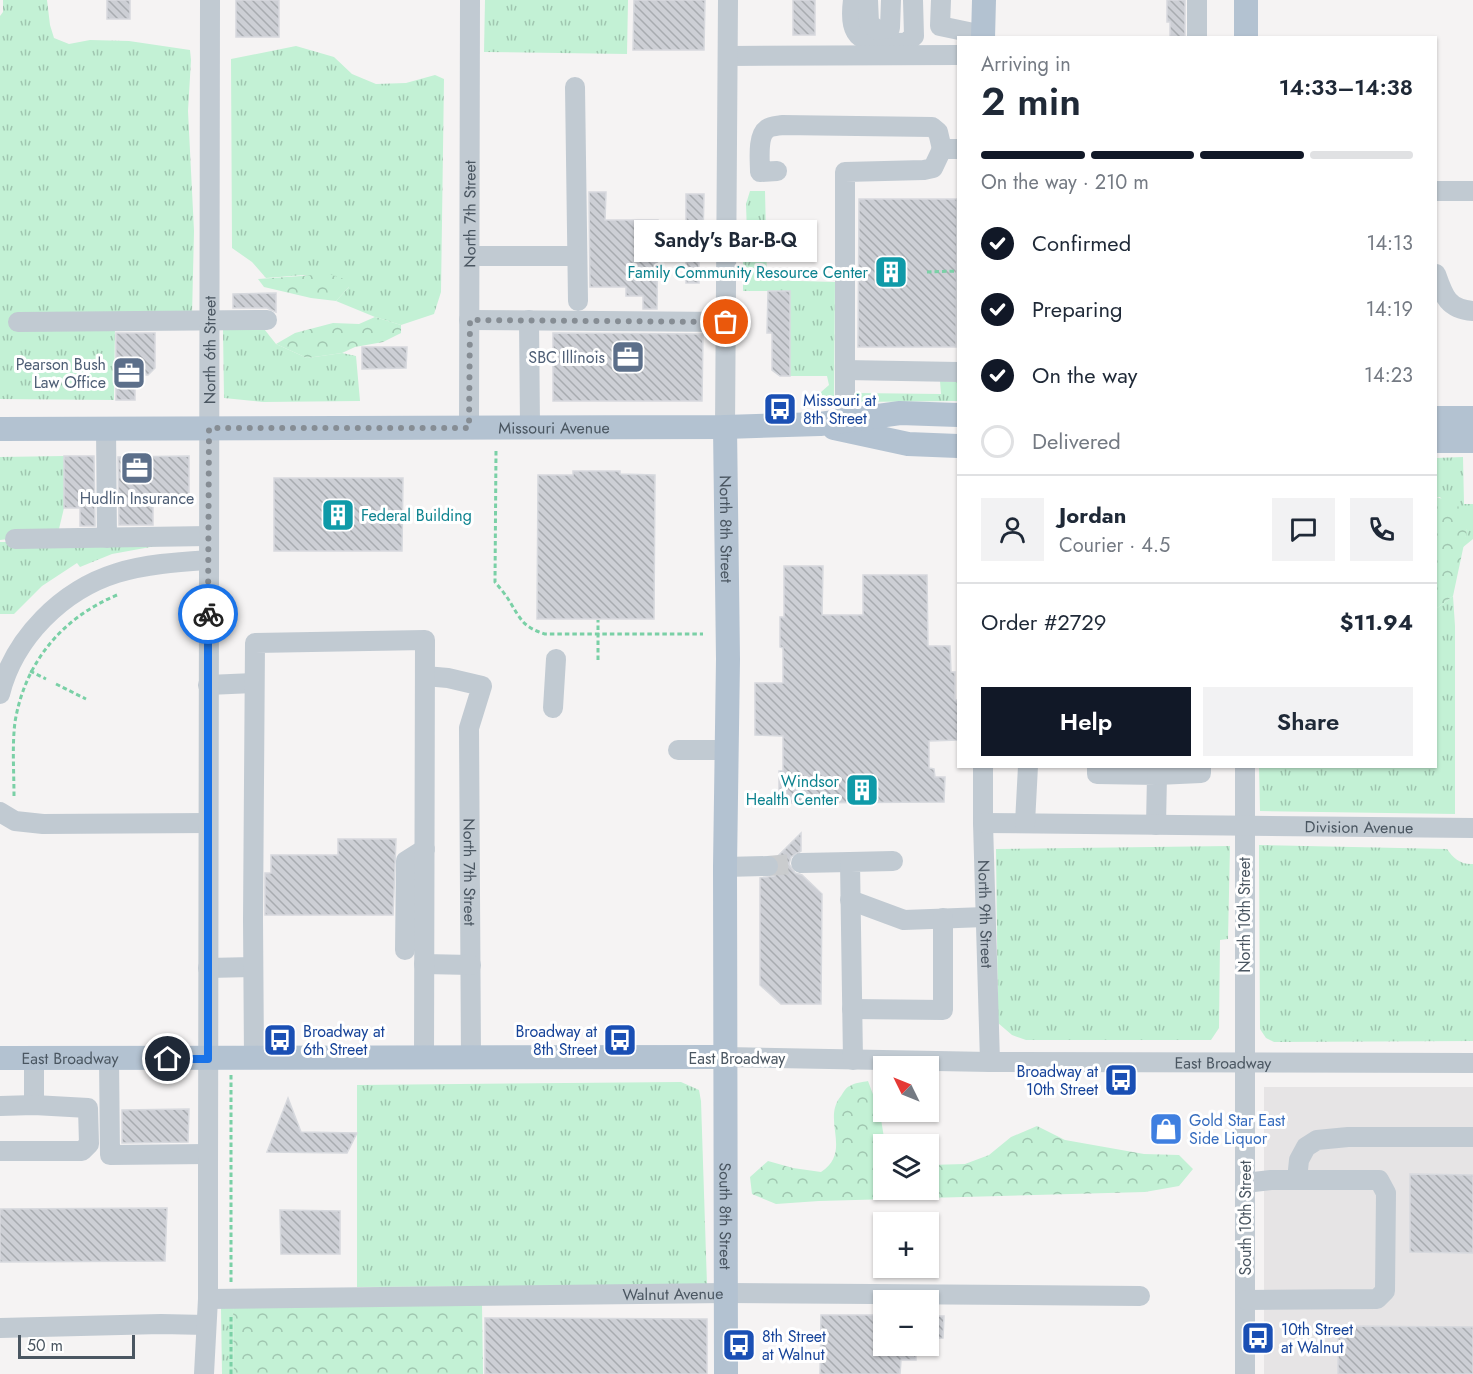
<!DOCTYPE html>
<meta charset="utf-8">
<style>
body{margin:0;font-family:Jost,sans-serif;background:#f2f2f3;color:#1f2937;height:100vh;display:flex;flex-direction:column;font-size:22px;white-space:nowrap}
*{box-sizing:border-box;margin:0}
p{font-size:20px;color:#747a83}
.icon{flex:none;width:33px;height:33px;fill:none;stroke:currentColor;stroke-width:2;stroke-linecap:round;stroke-linejoin:round}
.map{position:relative;flex:1;overflow:hidden}
.drawer{position:absolute;left:957px;top:36px;width:480px;height:732px;display:flex;flex-direction:column;background:#fff;border-radius:0px;box-shadow:0 2px 4px #0004}
.drawer>*{flex:none}
.needle{width:39px;rotate:313deg}
.fabs{position:absolute;left:873px;top:1056px;display:grid;gap:12px}
.fabs a{display:grid;place-items:center;width:66px;height:66px;border-radius:0px;background:#fff;box-shadow:0 2px 4px #0004;font-size:30px}
.scale{position:absolute;left:18px;bottom:15px;width:117px;box-sizing:border-box;padding-left:6px;border:3px solid #4a5661;border-top:0;font-size:16px;line-height:21px;white-space:nowrap;color:#4a5661;-webkit-text-stroke:4px #fff;paint-order:stroke}
.pin{position:absolute;display:grid;place-items:center;width:51px;height:51px;color:#fff;margin:-26px;border:3px solid #fff;border-radius:50%;box-shadow:0 2px 6px #0007}
.courier{position:absolute;display:grid;place-items:center;width:60px;height:60px;margin:-30px;border:4px solid #1a73e8;border-radius:50%;background:#fff;color:#222;box-shadow:0 2px 8px #0007}
.bubble{position:absolute;height:42px;border-radius:0px;background:#fff;box-shadow:0 2px 4px #0004;font-size:20px;font-weight:600;line-height:42px;text-align:center}
.overview em{font-style:normal;font-weight:600}
.overview div{display:flex;flex-direction:column-reverse}
.overview{display:flex;align-items:center;justify-content:space-between;height:102px;padding:0 24px}
h1{font-size:39px;font-weight:600;line-height:45px}
.bar{display:grid;grid-template-columns:repeat(4,1fr);gap:9px 6px;align-content:center;height:72px;padding:0 24px}
.bar i{height:8px;border-radius:4px;background:#e0e1e3}
.bar .selected{background:#111827}
.bar p{grid-column:span 4}
.line{display:flex;align-items:center;gap:15px;padding:0 24px;border-top:2px solid #e0e1e3}
.line div{flex:1}
.round{display:grid;place-items:center;flex:none;width:63px;height:63px;border-radius:0px;background:#f2f2f3}
ol{padding:0 24px;list-style:none}
li{display:flex;align-items:center;gap:18px;height:66px}
li p{margin-inline-start:auto}
li .icon{padding:6px;border-radius:50%;background:#111827;color:#fff;stroke-width:4}
li:last-child{color:#747a83}
li i{width:33px;height:33px;border:3px solid #e0e1e3;border-radius:50%}
.button{display:flex;gap:12px;margin-top:auto;padding:12px 24px}
.button a{flex:1;height:69px;border-radius:0px;background:#111827;color:#fff;font-size:24px;font-weight:600;line-height:69px;text-align:center}
.button a+a{background:#f2f2f3;color:#1f2937}
.map>svg:first-child{display:block}
.education{fill:#e6e4e5}
.grass{fill:url(#grass-tufts)}
.forest{fill:url(#forest-crowns)}
.building{fill:url(#building-back-hatch);stroke:#d7d9de;stroke-width:1.5}
.lines{fill:none;stroke-linecap:round;stroke-linejoin:round}
.minor-tunnel{stroke:#caccce;stroke-width:20;stroke-dasharray:20 10;stroke-linecap:butt}
.path{stroke:#7ad0a6;stroke-width:3;stroke-dasharray:4.5 3;stroke-linecap:butt}
.minor{stroke:#c1cad2;stroke-width:20}
.major{stroke:#b3c2d1;stroke-width:24}
.done{stroke:#868d94;stroke-width:6;stroke-dasharray:0 10.8}
.route{stroke:#1a73e8;stroke-width:8}
.labels{text-anchor:middle;stroke-width:6;stroke-linejoin:round;paint-order:stroke}
.street-label{font-size:16px;fill:#4a5661;stroke:#fff}
.culture-label{font-size:16px;fill:#0d838f;stroke:#fff;text-anchor:end}
.service-label{font-size:16px;fill:#4e5e75;stroke:#fff;text-anchor:end}
.transit-label{font-size:16px;fill:#164399;stroke:#fff;text-anchor:start}
.shop-label{font-size:16px;fill:#366cbe;stroke:#fff;text-anchor:start}
</style>
<div class="map">
<svg width="1473" height="1374" viewBox="0 0 1473 1374">
<defs>
<pattern id="grass-tufts" width="24" height="20" patternUnits="userSpaceOnUse" patternTransform="scale(1.5)"><rect width="24" height="20" fill="#c3f1d5"/><path d="M3 7l-1-3M5 7V3M7 7l1-3M15 17l-1-3M17 17v-4M19 17l1-3" fill="none" stroke="#a0c6b0"/></pattern>
<pattern id="forest-crowns" width="20" height="18" patternUnits="userSpaceOnUse" patternTransform="scale(1.5)"><rect width="20" height="18" fill="#c3f1d5"/><path d="M2 6a3 3 0 1 1 6 0M12 15a3 3 0 1 1 6 0" fill="none" stroke="#a0c6b0"/></pattern>
<pattern id="building-back-hatch" width="6" height="6" patternUnits="userSpaceOnUse" patternTransform="scale(1.5)"><rect width="6" height="6" fill="#cdcfd5"/><path d="M-1 5l2 2M0 0l6 6M5-1l2 2" fill="none" stroke="#a8abb0"/></pattern>
</defs>
<rect width="100%" height="100%" fill="#f5f3f3"/>
<!-- education -->
<rect class="education" x="1264" y="1087" width="209" height="287"/>
<!-- grass -->
<g class="grass">
<path d="M3 0H47L50 25 54 38 69 44 90 40 129 41 190 50 191 60 188 111 194 231 192 316 115 326 114 400 0 399V16L3 12Z"/>
<path d="M485 0H628L627 54 484 52Z"/>
<path d="M296 46 334 57 352 74 376 84 406 83 435 75 444 79 441 292 434 314 401 325 375 317 336 301 349 287 304 275 266 278 252 262 232 248 231 59Z"/>
<path d="M750 191H765L767 280 835 282 834 401 818 402 821 392 829 385 827 376H790V291H743V235L747 234 746 204Z"/>
<path d="M261 325 276 344 307 358 342 353 356 356 360 401 263 402 224 398 223 330Z"/>
<path d="M940 381 958 382V401L855 402 856 393 941 394Z"/>
<path d="M64 456V508L58 533 0 540V457Z"/>
<path d="M1463 457 1464 504H1473V539L1462 548 1467 530 1440 497H1436V458Z"/>
<path d="M0 542H50L156 546 112 554 80 567 77 563 42 586 14 614H0Z"/>
<path d="M1453 596 1455 626V814L1260 811 1259 767 1436 766V609Z"/>
<path d="M1259 845 1447 849C1453 858 1461 865 1473 864V1041L1274 1042 1266 1038 1260 1029Z"/>
<path d="M1230 846 1228 939 1220 940 1219 1028 1211 1040H1026L1012 1035 998 1023 996 849Z"/>
<path d="M681 1082 699 1090 701 1101 707 1285 357 1287V1085Z"/>
<path d="M233 1306 234 1374H222L221 1308Z"/>
</g>
<!-- forest -->
<g class="forest">
<path d="M329 274 347 280 349 287 336 301 311 298 264 287 258 279Z"/>
<path d="M375 317 401 325V333L383 342 355 347 342 353 307 358 276 344 295 333 333 323 359 324Z"/>
<path d="M1436 497 1457 503 1467 530 1453 596 1436 609Z"/>
<path d="M868 1081 880 1113 885 1144 884 1190H928L929 1165 965 1164 989 1155 1011 1137 1037 1126 1065 1140 1144 1154 1179 1155 1193 1169 1179 1186 1145 1192 819 1201 776 1204 752 1194 750 1177 768 1161 793 1168 821 1172C853 1151 821 1120 841 1096 843 1093 846 1087 850 1086 854 1083 863 1082 868 1081Z"/>
<path d="M482 1304 483 1374H234L233 1306Z"/>
</g>
<!-- building -->
<g class="building">
<rect x="107" y="0" width="23" height="19"/>
<rect x="236" y="0" width="43" height="37"/>
<path d="M634 0H705L704 50H633Z"/>
<rect x="793" y="0" width="22" height="35"/>
<path d="M1167 0H1185V38H1170V22H1167Z"/>
<path d="M589 192H606L605 220H658L657 309H643V296H626V287H590Z"/>
<path d="M686 194H704L703 237H699V283H686Z"/>
<path d="M859 199H957L956 347H858Z"/>
<path d="M768 291H790V376H780L772 370V333H767Z"/>
<path d="M276 293V312L267 308H233V294Z"/>
<path d="M116 333H155V368L148 375H135V400H116Z"/>
<path d="M553 333 703 334 702 401H553Z"/>
<path d="M362 347H407L406 368 362 369Z"/>
<path d="M64 456H94L95 526H80V508H64Z"/>
<path d="M189 456V500H153V525H119L118 457Z"/>
<path d="M573 471H620V474L655 475 654 619H537L538 475H573Z"/>
<path d="M274 478H403L402 551H274Z"/>
<path d="M784 566H823L822 615H863V575H927L928 646H950L951 672H955V700H958V740L929 741V768L934 769 935 777H945L944 802 779 803V771H783V736L755 735V683H783V648L780 647V617H784Z"/>
<path d="M801 833V851L791 857 789 864 795 873 802 875 822 894 821 1004H781L760 985V878L774 876 778 872 780 865 776 858Z"/>
<path d="M338 839H396L393 915H265V873H271V855H338Z"/>
<path d="M288 1098 301 1132 357 1133 347 1153 267 1152Z"/>
<path d="M189 1109 188 1142 122 1143V1110Z"/>
<path d="M1410 1174 1473 1175V1253L1410 1252Z"/>
<path d="M167 1208 165 1261 0 1262V1209Z"/>
<path d="M280 1210 340 1211V1254H281Z"/>
<path d="M821 1315H884V1346H916V1360H901L900 1374H820Z"/>
<path d="M928 1316H944L943 1338 928 1339Z"/>
<path d="M485 1318 707 1319V1374H485Z"/>
<path d="M1338 1326 1473 1327V1374H1338Z"/>
</g>
<g class="lines">
<!-- minor-tunnel -->
<path class="minor-tunnel" d="M768 866 801 863"/>
<!-- path -->
<g class="path">
<path d="M927 272 958 271"/>
<path d="M496 451 495 582C500 588 506 595 510 602 521 620 523 627 545 634H703"/>
<path d="M598 660V620"/>
<path d="M30 671 46 679"/>
<path d="M56 684 86 699"/>
<path d="M14 796C14 771 12 746 15 722 25 662 62 618 117 595"/>
<path d="M231 1282V1075"/>
<path d="M231 1374V1315"/>
</g>
<!-- minor -->
<g class="minor">
<path d="M853 0C847 47 869 42 906 43L914 36 913 0"/>
<path d="M868 0 869 23 877 30 890 28 891 0"/>
<path d="M941 0 940 26 983 35"/>
<path d="M1197 0V38"/>
<path d="M728 56 958 55"/>
<path d="M575 87 578 301"/>
<path d="M777 171 760 172C760 161 757 136 767 129 771 126 778 126 782 125L932 127 938 132 942 149"/>
<path d="M1436 191H1473"/>
<path d="M470 256H577"/>
<path d="M1436 274C1444 297 1448 309 1473 311"/>
<path d="M469 320 726 322"/>
<path d="M529 320 530 427"/>
<path d="M18 322 267 320"/>
<path d="M845 370 958 372"/>
<path d="M845 421V172L924 170 933 168 942 149H958"/>
<path d="M725 427 728 0"/>
<path d="M106 428 107 538"/>
<path id="s1" d="M469 428 470 0"/>
<path d="M15 539 209 536"/>
<path id="s2" d="M425 676 448 678 482 686 469 728 471 1059"/>
<path d="M208 685 254 683"/>
<path d="M0 694C14 638 62 590 117 573 146 564 178 562 208 560"/>
<path d="M553 708 556 659"/>
<path d="M678 750H727"/>
<path id="s3" d="M983 766V823L990 1062"/>
<path d="M1097 766V774L1157 775 1156 825"/>
<path d="M1245 766V1374"/>
<path d="M1157 775 1201 773V766"/>
<path d="M0 812 15 821 43 824 208 823"/>
<path id="s4" d="M983 823 1473 828"/>
<path d="M1025 823 1028 766"/>
<path d="M801 863 850 862"/>
<path d="M725 867 768 866"/>
<path d="M850 900 904 920 985 917"/>
<path d="M405 950 406 861 425 849"/>
<path d="M424 964 471 965"/>
<path d="M208 968 253 967"/>
<path d="M852 1009 943 1010V918"/>
<path id="s5" d="M725 1057 990 1062 1473 1063"/>
<path d="M109 1058 110 1155 208 1154"/>
<path d="M254 1059 253 920 255 643 425 640 424 1059"/>
<path d="M853 1060 850 862 893 861"/>
<path d="M34 1105V1058"/>
<path d="M0 1106 34 1105 88 1108 89 1144 82 1151H0"/>
<path d="M1297 1180 1299 1160 1306 1147 1317 1140 1348 1137H1473"/>
<path d="M1245 1183 1271 1180H1379L1386 1193 1385 1291 1377 1299 1246 1300"/>
<path id="s6" d="M208 1299 726 1293 1140 1296"/>
<path d="M0 1328 161 1324 206 1325"/>
<path id="s7" d="M204 1374 208 1299V1176L210 0"/>
</g>
<!-- major -->
<g class="major">
<path d="M1246 0V38"/>
<path d="M983 38 984 0"/>
<path d="M1436 418H1473"/>
<path id="s8" d="M725 427 728 659 725 867 726 1374"/>
<path d="M834 428 908 444 958 446"/>
<path id="s9" d="M0 429 725 427 820 424 900 413 958 415"/>
<path d="M1436 441H1473"/>
<path id="s10" d="M0 1058 725 1057"/>
</g>
</g>
<g class="lines">
<!-- done -->
<path class="done" d="M208 614 209 428H469L470 320 726 322"/>
<!-- route -->
<path class="route" d="M168 1059H208V614"/>
</g>
<!-- icons -->
<defs>
<symbol id="building-square" viewBox="-11 -11 22 22"><rect x="-9" y="-9" width="18" height="18" rx="4" fill="#0f9aa8" stroke="#fff"/><path d="M-4-6H4V6H1V3H-1V6H-4ZM-2.5-4.3h1.7v1.8h-1.7ZM.8-4.3h1.7v1.8H.8ZM-2.5-1h1.7V.8h-1.7ZM.8-1h1.7V.8H.8Z" fill="#fff"/></symbol>
<symbol id="office-square" viewBox="-11 -11 22 22"><rect x="-9" y="-9" width="18" height="18" rx="4" fill="#5c6f8a" stroke="#fff"/><path d="M-6-3h4V-5.5h4V-3h4V5H-6ZM-1-4.5V-3h2v-1.5ZM-6 0V1H6V0Z" fill="#fff"/></symbol>
<symbol id="bus-square" viewBox="-11 -11 22 22"><rect x="-9" y="-9" width="18" height="18" rx="4" fill="#1a4fb4" stroke="#fff"/><path d="M-5-6H5V4H4V6H2V4H-2V6H-4V4H-5ZM-3.5-4V0h7V-4ZM-3.5 1.2v1.5H-2V1.2ZM2 1.2v1.5H3.5V1.2Z" fill="#fff"/></symbol>
<symbol id="shop-square" viewBox="-11 -11 22 22"><rect x="-9" y="-9" width="18" height="18" rx="4" fill="#3f7fe0" stroke="#fff"/><path d="M-5-2.5h2.3a2.7 3.5 0 0 1 5.4 0H5L5.5 6h-11ZM-1.5-2.5h3a1.5 2.3 0 0 0-3 0Z" fill="#fff"/></symbol>
</defs>
<g fill-rule="evenodd">
<use href="#building-square" x="872" y="253" width="38" height="38"/>
<use href="#office-square" x="609" y="338" width="38" height="38"/>
<use href="#office-square" x="110" y="354" width="38" height="38"/>
<use href="#bus-square" x="761" y="390" width="38" height="38"/>
<use href="#office-square" x="118" y="449" width="38" height="38"/>
<use href="#building-square" x="319" y="496" width="38" height="38"/>
<use href="#building-square" x="843" y="771" width="38" height="38"/>
<use href="#bus-square" x="261" y="1021" width="38" height="38"/>
<use href="#bus-square" x="601" y="1021" width="38" height="38"/>
<use href="#bus-square" x="1102" y="1061" width="38" height="38"/>
<use href="#shop-square" x="1147" y="1110" width="38" height="38"/>
<use href="#bus-square" x="1239" y="1319" width="38" height="38"/>
<use href="#bus-square" x="720" y="1326" width="38" height="38"/>
</g>
<g class="labels">
<!-- street labels -->
<g class="street-label">
<text dy="6" stroke="none"><textPath href="#s1" startOffset="214">North 7th Street</textPath></text>
<text dy="6" stroke="none"><textPath href="#s7" startOffset="1024">North 6th Street</textPath></text>
<text dy="6" stroke="none"><textPath href="#s9" startOffset="554">Missouri Avenue</textPath></text>
<text dy="6" stroke="none"><textPath href="#s8" startOffset="102">North 8th Street</textPath></text>
<text dy="6" stroke="none"><textPath href="#s4" startOffset="376">Division Avenue</textPath></text>
<text dy="6" stroke="none"><textPath href="#s2" startOffset="246">North 7th Street</textPath></text>
<text dy="6" stroke="none"><textPath href="#s3" startOffset="148">North 9th Street</textPath></text>
<text transform="translate(1244 915) rotate(-90)" y="6">North 10th Street</text>
<text dy="6" stroke="none"><textPath href="#s10" startOffset="70">East Broadway</textPath></text>
<text x="737" y="1064">East Broadway</text>
<text dy="6" stroke="none"><textPath href="#s5" startOffset="498">East Broadway</textPath></text>
<text dy="6" stroke="none"><textPath href="#s8" startOffset="789">South 8th Street</textPath></text>
<text transform="translate(1245 1218) rotate(-90)" y="6">South 10th Street</text>
<text dy="6" stroke="none"><textPath href="#s6" startOffset="465">Walnut Avenue</textPath></text>
</g>
<!-- culture labels -->
<g class="culture-label">
<text x="868" y="278">Family Community Resource Center</text>
<text x="361" y="521" text-anchor="start">Federal Building</text>
<text x="839" y="787">Windsor<tspan x="839" dy="18">Health Center</tspan></text>
</g>
<!-- service labels -->
<g class="service-label">
<text x="605" y="363">SBC Illinois</text>
<text x="106" y="370">Pearson Bush<tspan x="106" dy="18">Law Office</tspan></text>
<text x="137" y="504" text-anchor="middle">Hudlin Insurance</text>
</g>
<!-- transit labels -->
<g class="transit-label">
<text x="803" y="406">Missouri at<tspan x="803" dy="18">8th Street</tspan></text>
<text x="303" y="1037">Broadway at<tspan x="303" dy="18">6th Street</tspan></text>
<text x="597" y="1037" text-anchor="end">Broadway at<tspan x="597" dy="18">8th Street</tspan></text>
<text x="1098" y="1077" text-anchor="end">Broadway at<tspan x="1098" dy="18">10th Street</tspan></text>
<text x="1281" y="1335">10th Street<tspan x="1281" dy="18">at Walnut</tspan></text>
<text x="762" y="1342">8th Street<tspan x="762" dy="18">at Walnut</tspan></text>
</g>
<!-- shop labels -->
<g class="shop-label">
<text x="1189" y="1126">Gold Star East<tspan x="1189" dy="18">Side Liquor</tspan></text>
</g>
</g>
</svg>
<div class="fabs">
<a><svg class="needle" viewBox="-14 -14 28 28"><path d="M0-13l5 13h-10z" fill="#e53935"/><path d="M0 13l5-13h-10z" fill="#747a83"/></svg></a>
<a><svg class="icon" aria-label="layers" viewBox="0 0 24 24"><path d="M12 4l9 5-9 5-9-5zM3 14l9 5 9-5"/></svg></a>
<a>+</a>
<a>−</a>
</div>
<div class="scale">50 m</div>
<div class="pin" style="left:726px;top:322px;background:#ea580c"><svg class="icon" aria-label="bag" viewBox="0 0 24 24"><path d="M5 8h14l-1 12H6zM9 8a3 3 0 0 1 6 0"/></svg></div>
<div class="pin" style="left:168px;top:1059px;background:#1f2937"><svg class="icon" aria-label="home" viewBox="0 0 24 24"><path d="M3 11l9-7 9 7M6 9v11h12V9"/></svg></div>
<div class="courier" style="left:208px;top:614px"><svg class="icon" aria-label="bike" viewBox="0 0 24 24"><circle cx="6" cy="16" r="4"/><circle cx="18" cy="16" r="4"/><path d="M6 16l4-8h5l3 8M10 8l3 8H6M13 5h3"/></svg></div>
<div class="bubble" style="left:634px;top:220px;width:183px">Sandy's Bar-B-Q</div>
<section class="drawer">
<div class="overview"><div><h1>2 min</h1><p>Arriving in</p></div><em>14:33–14:38</em></div>
<div class="bar"><i class="selected"></i><i class="selected"></i><i class="selected"></i><i></i><p>On the way · 210 m</p></div>
<ol>
<li><svg class="icon" aria-label="check" viewBox="0 0 24 24"><path d="M5 12l5 5 9-10"/></svg>Confirmed<p>14:13</p></li>
<li><svg class="icon" aria-label="check" viewBox="0 0 24 24"><path d="M5 12l5 5 9-10"/></svg>Preparing<p>14:19</p></li>
<li><svg class="icon" aria-label="check" viewBox="0 0 24 24"><path d="M5 12l5 5 9-10"/></svg>On the way<p>14:23</p></li>
<li><i></i>Delivered</li>
</ol>
<div class="line" style="height:108px"><a class="round"><svg class="icon" aria-label="person" viewBox="0 0 24 24"><circle cx="12" cy="8" r="4"/><path d="M4 21q1-7 8-7t8 7"/></svg></a><div><b>Jordan</b><p>Courier · 4.5</p></div><a class="round"><svg class="icon" aria-label="chat" viewBox="0 0 24 24"><path d="M4 5h16v11H9l-5 4z"/></svg></a><a class="round"><svg class="icon" aria-label="phone" viewBox="0 0 24 24"><path d="M5 4h4l2 5-3 2q2 4 5 5l2-3 5 2v4C11 20 4 13 5 4z"/></svg></a></div>
<div class="line" style="height:78px"><div>Order #2729</div><b>$11.94</b></div>
<div class="button"><a>Help</a><a>Share</a></div>
</section>
</div>
